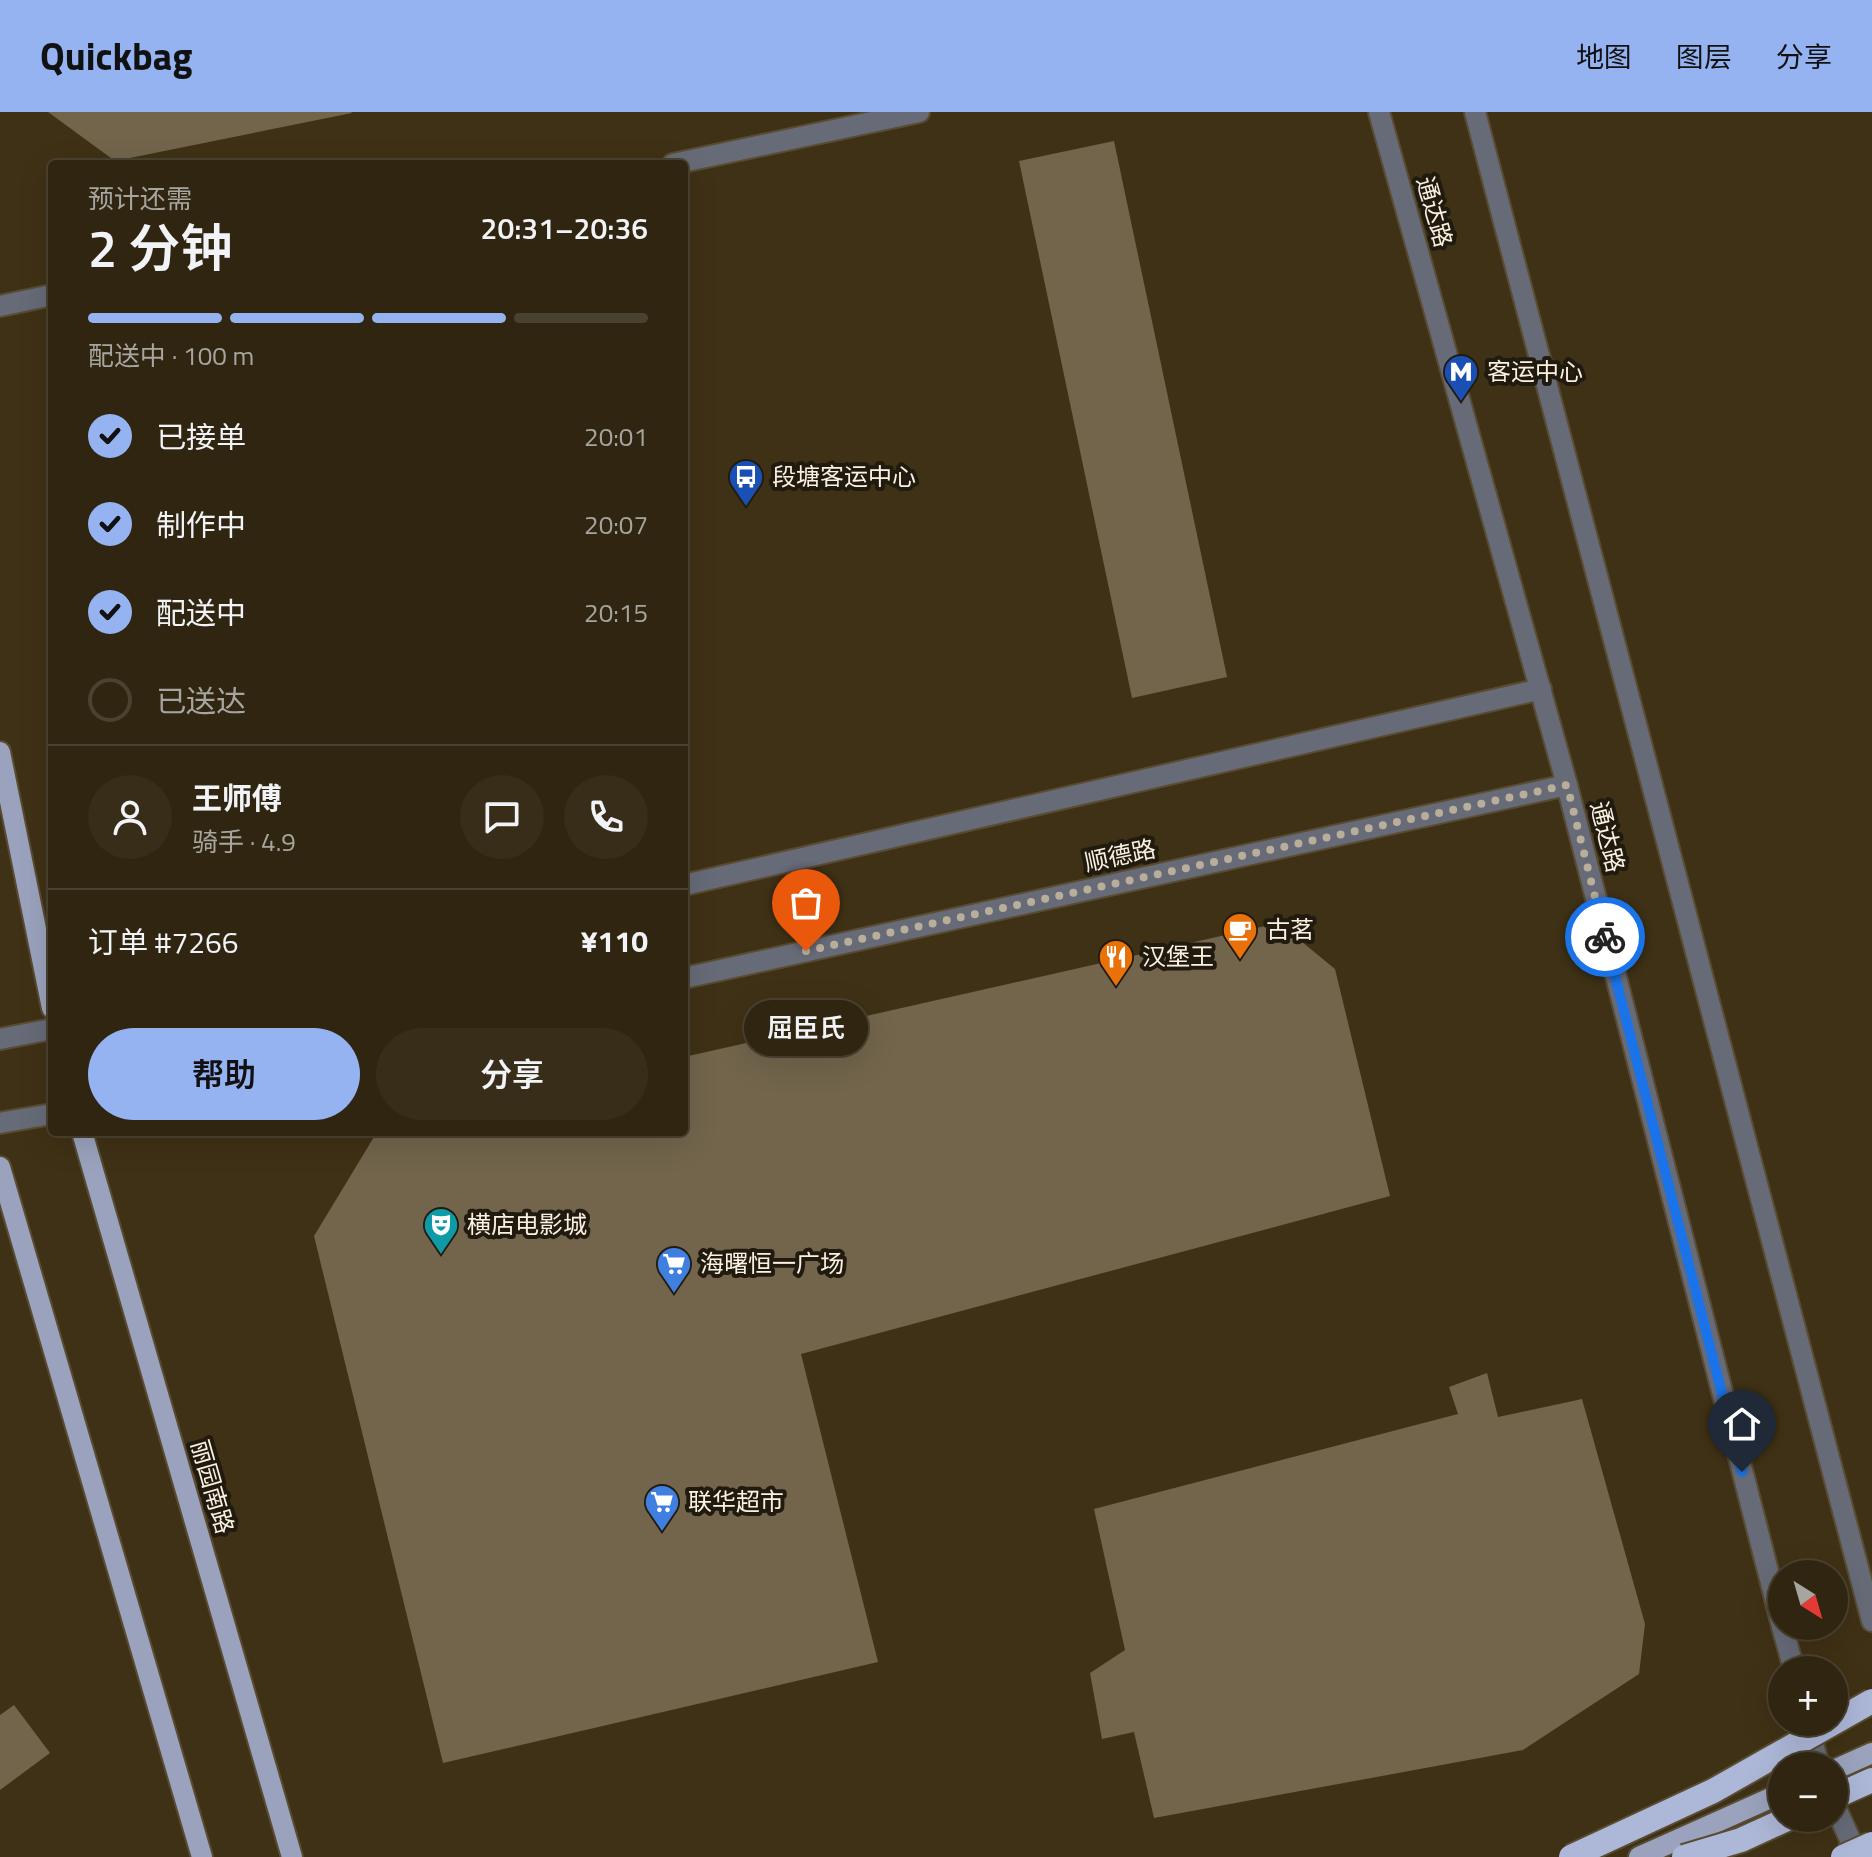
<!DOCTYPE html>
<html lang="zh">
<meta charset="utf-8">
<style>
body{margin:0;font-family:"Titillium Web","Noto Sans SC",sans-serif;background:#372d19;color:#f1f3f6;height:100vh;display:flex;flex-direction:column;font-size:30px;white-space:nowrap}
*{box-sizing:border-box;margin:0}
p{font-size:26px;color:#a7a59f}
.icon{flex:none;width:44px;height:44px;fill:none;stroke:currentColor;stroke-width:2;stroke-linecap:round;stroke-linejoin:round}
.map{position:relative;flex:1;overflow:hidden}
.drawer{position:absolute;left:48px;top:48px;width:640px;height:976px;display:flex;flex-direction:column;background:#2f2510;border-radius:8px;box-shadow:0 8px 32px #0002,0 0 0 2px #4a4230}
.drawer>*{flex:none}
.needle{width:52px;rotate:143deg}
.fabs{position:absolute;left:1768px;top:1448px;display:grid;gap:16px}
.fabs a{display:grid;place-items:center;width:80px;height:80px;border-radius:50%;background:#2f2510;box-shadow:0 8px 32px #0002,0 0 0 2px #4a4230;font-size:40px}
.pin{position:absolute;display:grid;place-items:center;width:68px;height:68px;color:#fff;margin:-82px -34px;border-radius:50% 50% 50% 0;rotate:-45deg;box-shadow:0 0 8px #0007}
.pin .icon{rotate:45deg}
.courier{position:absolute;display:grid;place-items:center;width:80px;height:80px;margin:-40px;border:6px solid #1a73e8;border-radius:50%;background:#fff;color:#222;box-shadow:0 2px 10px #0007}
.bubble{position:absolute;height:56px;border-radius:28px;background:#2f2510;box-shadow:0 8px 32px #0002,0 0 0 2px #4a4230;font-size:26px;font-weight:600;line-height:56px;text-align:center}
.summary em{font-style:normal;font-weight:600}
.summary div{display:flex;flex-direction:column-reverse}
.summary{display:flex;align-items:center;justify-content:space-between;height:136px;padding:0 40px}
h1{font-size:52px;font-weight:600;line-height:60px}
.bar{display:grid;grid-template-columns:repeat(4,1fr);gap:12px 8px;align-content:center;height:96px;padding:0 40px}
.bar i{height:10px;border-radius:6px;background:#4a4230}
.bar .current{background:#95b2f1}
.bar p{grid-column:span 4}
.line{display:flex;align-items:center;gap:20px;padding:0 40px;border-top:2px solid #4a4230}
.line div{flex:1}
.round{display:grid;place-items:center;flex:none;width:84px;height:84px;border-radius:42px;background:#372d19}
ol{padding:0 40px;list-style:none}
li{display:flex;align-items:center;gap:24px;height:88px}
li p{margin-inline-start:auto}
li .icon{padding:8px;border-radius:50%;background:#95b2f1;color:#111;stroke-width:4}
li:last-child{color:#a7a59f}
li i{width:44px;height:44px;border:4px solid #4a4230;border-radius:50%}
.cta{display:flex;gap:16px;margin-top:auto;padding:16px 40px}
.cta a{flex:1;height:92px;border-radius:48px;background:#95b2f1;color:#111;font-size:32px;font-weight:600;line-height:92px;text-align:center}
.cta a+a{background:#372d19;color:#f1f3f6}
header{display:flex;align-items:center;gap:48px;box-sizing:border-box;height:112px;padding:0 40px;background:#95b2f1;color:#111}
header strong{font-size:38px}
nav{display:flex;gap:44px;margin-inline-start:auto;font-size:28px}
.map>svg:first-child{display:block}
.building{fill:#72654c}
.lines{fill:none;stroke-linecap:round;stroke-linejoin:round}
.minor-casing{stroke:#594c32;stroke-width:24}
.major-casing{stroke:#594c32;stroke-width:24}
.highway-casing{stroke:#594c32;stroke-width:28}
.minor{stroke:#676b78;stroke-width:20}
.major{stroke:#9aa2bd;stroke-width:20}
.highway{stroke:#adb7d7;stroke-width:24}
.highway-bridge-casing{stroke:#594c32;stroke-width:28;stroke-linecap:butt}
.highway-bridge{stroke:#adb7d7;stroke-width:24}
.done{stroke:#b9ae9a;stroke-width:8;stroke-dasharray:0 14.4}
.route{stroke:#1a73e8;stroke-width:10}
.labels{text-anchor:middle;stroke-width:8;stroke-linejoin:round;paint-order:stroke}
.street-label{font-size:24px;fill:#faf1e1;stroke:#211a0e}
.poi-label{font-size:24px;fill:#faf1e1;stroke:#211a0e;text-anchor:start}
</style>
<header>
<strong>Quickbag</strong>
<nav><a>地图</a><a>图层</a><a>分享</a></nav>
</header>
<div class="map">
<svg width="1872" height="1745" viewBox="0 0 1872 1745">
<rect width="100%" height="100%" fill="#3f3115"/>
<!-- building -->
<g class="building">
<path d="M48 0H351L352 1 115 49Z"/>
<path d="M1114 29 1227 565 1132 586 1019 49Z"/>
<path d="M1279 811 1335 857 1390 1084 801 1242 878 1550 443 1651 314 1124 377 1020H684V945Z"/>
<path d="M1487 1261 1498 1305 1582 1287 1645 1512 1639 1562 1523 1638 1154 1706 1134 1620 1102 1627 1090 1561 1125 1538 1094 1397 1458 1302 1449 1275Z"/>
<path d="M14 1593 50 1641 0 1678V1603Z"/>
</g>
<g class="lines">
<defs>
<g id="minor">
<path d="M1379 0 1567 673 1782 1514"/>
<path d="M1475 0 1872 1509"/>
<path d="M673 52 919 0"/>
<path d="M0 194 52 183"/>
<path d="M684 773 1541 577"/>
<path d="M684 866 1567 673"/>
<path d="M0 927 52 917"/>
<path d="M0 1011 52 1002"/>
<path d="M1782 1514 1794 1558"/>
<path d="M1807 1610 1819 1654"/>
<path d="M1834 1692 1858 1745"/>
</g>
<g id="major">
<path d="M0 640 52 896"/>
<path d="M82 1020 292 1745"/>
<path d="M0 1055 202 1745"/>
<path d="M1834 1658 1872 1641"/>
<path d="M1639 1745 1782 1681"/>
</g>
<path id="highway" d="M1834 1685 1872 1668"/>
</defs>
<!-- minor casing -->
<use href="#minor" class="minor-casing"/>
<!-- major casing -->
<use href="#major" class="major-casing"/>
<!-- highway casing -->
<use href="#highway" class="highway-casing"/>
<!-- minor -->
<use href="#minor" class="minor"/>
<!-- major -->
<use href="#major" class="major"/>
<!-- highway -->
<use href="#highway" class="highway"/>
<defs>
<g id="highway-bridge">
<path d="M1571 1745 1713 1679 1872 1589"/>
<path d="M1684 1745 1741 1728 1789 1706"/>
<path d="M1843 1745 1872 1732"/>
</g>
</defs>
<!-- highway-bridge casing -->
<use href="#highway-bridge" class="highway-bridge-casing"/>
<!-- highway-bridge -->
<use href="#highway-bridge" class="highway-bridge"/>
</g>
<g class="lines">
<!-- done -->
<path class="done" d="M806 839 1567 673 1605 825"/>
<!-- route -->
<path class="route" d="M1605 825 1742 1360"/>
</g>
<!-- icons -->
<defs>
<symbol id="metro-pin" viewBox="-11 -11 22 30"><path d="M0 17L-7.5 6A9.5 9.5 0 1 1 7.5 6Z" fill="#1a4fb4" stroke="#211a0e"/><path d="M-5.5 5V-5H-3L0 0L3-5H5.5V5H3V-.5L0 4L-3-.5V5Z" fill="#fff"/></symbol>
<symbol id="bus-pin" viewBox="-11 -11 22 30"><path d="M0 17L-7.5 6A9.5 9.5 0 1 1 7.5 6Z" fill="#1a4fb4" stroke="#211a0e"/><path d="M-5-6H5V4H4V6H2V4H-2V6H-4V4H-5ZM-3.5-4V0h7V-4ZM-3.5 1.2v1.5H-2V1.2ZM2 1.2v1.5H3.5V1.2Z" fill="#fff"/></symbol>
<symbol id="cafe-pin" viewBox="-11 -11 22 30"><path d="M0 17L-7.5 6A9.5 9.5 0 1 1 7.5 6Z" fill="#e8710a" stroke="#211a0e"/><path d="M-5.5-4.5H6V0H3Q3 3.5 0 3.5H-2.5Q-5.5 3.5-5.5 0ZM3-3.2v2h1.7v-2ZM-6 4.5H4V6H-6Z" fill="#fff"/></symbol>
<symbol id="restaurant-pin" viewBox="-11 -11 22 30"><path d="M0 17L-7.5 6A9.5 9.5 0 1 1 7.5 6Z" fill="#e8710a" stroke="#211a0e"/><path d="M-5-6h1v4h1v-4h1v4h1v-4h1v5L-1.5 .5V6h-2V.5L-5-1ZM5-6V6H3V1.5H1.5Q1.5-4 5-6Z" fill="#fff"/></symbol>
<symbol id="theatre-pin" viewBox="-11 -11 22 30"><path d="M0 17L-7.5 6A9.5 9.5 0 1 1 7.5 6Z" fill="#0f9aa8" stroke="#211a0e"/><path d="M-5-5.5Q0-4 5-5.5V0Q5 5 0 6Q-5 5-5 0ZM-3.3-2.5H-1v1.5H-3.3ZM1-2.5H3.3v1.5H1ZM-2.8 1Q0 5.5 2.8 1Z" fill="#fff"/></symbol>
<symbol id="supermarket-pin" viewBox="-11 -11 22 30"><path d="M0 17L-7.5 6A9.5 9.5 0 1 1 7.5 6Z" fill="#3f7fe0" stroke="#211a0e"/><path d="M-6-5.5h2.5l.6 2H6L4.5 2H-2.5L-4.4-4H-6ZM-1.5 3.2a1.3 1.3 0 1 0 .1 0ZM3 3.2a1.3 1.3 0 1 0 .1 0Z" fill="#fff"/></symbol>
</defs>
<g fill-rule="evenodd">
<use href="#metro-pin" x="1441" y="240" width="40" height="54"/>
<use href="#bus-pin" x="726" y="345" width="40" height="54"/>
<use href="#cafe-pin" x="1220" y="798" width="40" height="54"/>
<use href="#restaurant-pin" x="1096" y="825" width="40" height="54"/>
<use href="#theatre-pin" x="421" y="1093" width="40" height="54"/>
<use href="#supermarket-pin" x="654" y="1132" width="40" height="54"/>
<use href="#supermarket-pin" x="642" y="1370" width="40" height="54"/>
</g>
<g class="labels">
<!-- street labels -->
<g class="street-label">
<text transform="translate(1434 100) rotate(74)" y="8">通达路</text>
<text transform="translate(1607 725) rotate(76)" y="8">通达路</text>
<text transform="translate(1120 744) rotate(-12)" y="8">顺德路</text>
<text transform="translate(212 1375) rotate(74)" y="8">丽园南路</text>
</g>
<!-- poi labels -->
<g class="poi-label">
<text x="1487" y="268">客运中心</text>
<text x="772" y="373">段塘客运中心</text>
<text x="1266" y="826">古茗</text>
<text x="1142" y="853">汉堡王</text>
<text x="467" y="1121">横店电影城</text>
<text x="700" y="1160">海曙恒一广场</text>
<text x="688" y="1398">联华超市</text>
</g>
</g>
</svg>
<div class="fabs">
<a><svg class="needle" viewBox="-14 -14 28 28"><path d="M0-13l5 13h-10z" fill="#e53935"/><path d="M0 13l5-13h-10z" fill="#a7a59f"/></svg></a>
<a>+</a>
<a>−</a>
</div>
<div class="pin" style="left:806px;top:839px;background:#ea580c"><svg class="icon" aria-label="bag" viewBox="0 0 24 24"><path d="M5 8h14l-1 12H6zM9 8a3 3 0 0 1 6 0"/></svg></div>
<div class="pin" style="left:1742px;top:1360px;background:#1f2937"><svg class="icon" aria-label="home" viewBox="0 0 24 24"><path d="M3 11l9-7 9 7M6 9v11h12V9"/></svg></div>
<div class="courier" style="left:1605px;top:825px"><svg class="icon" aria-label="bike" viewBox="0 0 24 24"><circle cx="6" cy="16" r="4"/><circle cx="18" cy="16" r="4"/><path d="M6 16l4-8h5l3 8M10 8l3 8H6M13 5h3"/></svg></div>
<div class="bubble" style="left:744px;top:888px;width:124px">屈臣氏</div>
<section class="drawer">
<div class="summary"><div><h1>2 分钟</h1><p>预计还需</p></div><em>20:31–20:36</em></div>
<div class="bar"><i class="current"></i><i class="current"></i><i class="current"></i><i></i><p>配送中 · 100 m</p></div>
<ol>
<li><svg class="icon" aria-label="check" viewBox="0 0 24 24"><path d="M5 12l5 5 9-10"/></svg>已接单<p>20:01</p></li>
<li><svg class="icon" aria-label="check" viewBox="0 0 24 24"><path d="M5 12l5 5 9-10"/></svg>制作中<p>20:07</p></li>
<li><svg class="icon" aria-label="check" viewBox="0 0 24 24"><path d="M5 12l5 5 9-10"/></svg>配送中<p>20:15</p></li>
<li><i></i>已送达</li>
</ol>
<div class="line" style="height:144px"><a class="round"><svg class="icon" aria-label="person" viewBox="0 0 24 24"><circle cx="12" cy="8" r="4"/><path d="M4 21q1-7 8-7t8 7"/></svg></a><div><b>王师傅</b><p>骑手 · 4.9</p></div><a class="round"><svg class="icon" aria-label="chat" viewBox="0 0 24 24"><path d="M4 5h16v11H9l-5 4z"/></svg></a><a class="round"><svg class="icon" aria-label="phone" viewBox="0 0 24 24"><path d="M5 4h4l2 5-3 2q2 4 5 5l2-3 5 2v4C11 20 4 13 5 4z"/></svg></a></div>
<div class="line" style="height:104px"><div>订单 #7266</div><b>¥110</b></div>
<div class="cta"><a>帮助</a><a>分享</a></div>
</section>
</div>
